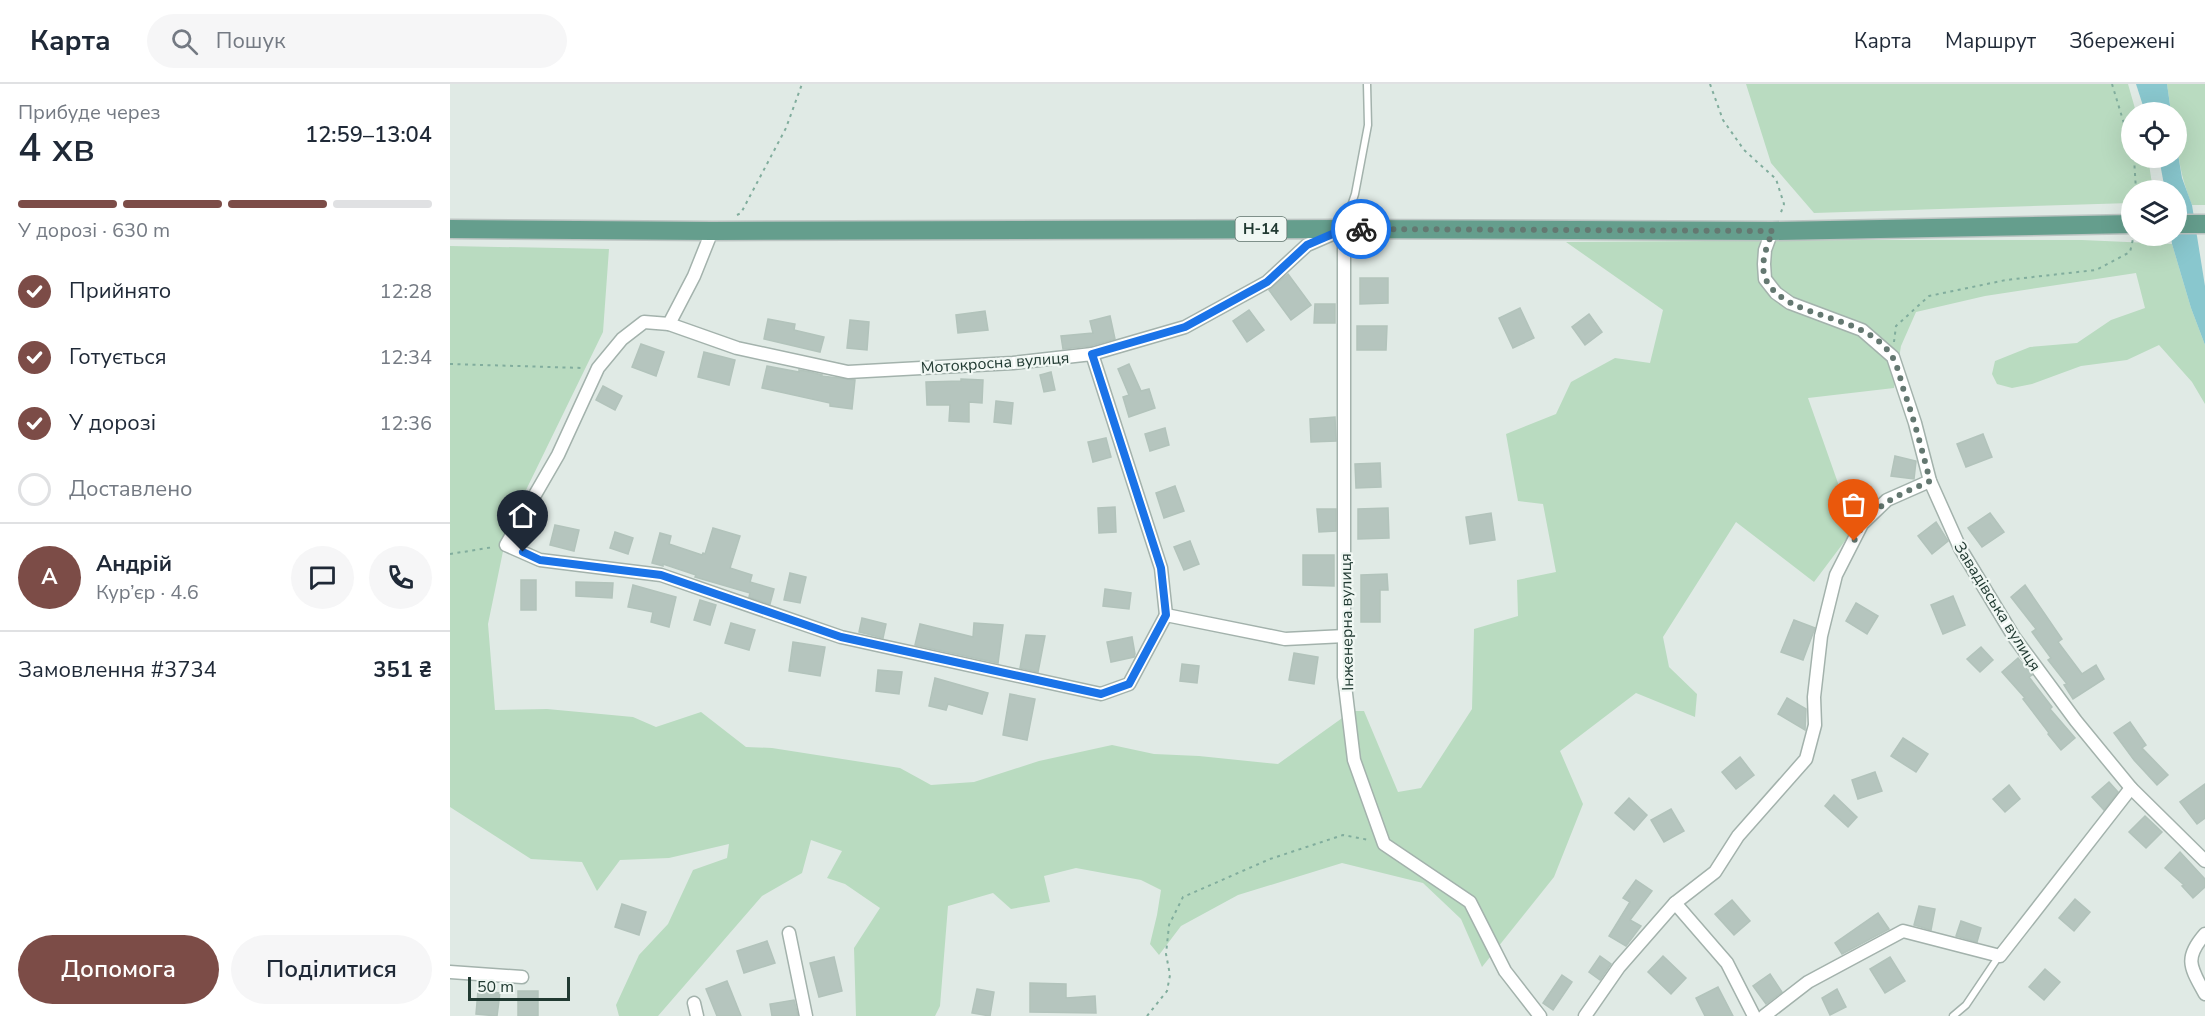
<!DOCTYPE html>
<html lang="uk">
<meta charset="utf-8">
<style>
body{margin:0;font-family:"Nunito Sans",sans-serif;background:#f6f6f7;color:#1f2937;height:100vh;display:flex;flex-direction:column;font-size:22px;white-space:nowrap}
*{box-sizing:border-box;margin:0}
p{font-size:20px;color:#747a83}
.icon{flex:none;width:33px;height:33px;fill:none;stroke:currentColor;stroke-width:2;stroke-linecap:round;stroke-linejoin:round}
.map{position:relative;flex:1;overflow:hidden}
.details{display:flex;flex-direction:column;background:#fff;width:450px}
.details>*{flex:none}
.buttons{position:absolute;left:1671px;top:18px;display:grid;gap:12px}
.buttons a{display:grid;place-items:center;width:66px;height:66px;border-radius:50%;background:#fff;box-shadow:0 6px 24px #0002;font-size:30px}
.scale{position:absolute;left:18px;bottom:15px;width:102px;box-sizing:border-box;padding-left:6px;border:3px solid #213a32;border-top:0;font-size:16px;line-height:21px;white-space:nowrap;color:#213a32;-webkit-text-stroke:4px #f0f7f3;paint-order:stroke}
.pin{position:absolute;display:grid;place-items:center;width:51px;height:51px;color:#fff;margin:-62px -26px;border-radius:50% 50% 50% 0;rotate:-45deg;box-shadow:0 0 6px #0007}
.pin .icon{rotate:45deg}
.courier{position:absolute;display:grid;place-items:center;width:60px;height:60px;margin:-30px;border:4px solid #1a73e8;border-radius:50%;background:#fff;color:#222;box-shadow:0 2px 8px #0007}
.summary em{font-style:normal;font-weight:600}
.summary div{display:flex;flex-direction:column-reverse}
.summary{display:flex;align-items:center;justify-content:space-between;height:102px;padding:0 18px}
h1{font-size:39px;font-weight:600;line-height:45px}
.bar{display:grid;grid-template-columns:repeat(4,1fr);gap:9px 6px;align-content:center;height:72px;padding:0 18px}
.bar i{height:8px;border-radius:4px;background:#e0e1e3}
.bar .active{background:#7c4c47}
.bar p{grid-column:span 4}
.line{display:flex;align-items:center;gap:15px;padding:0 18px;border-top:2px solid #e0e1e3}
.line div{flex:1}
.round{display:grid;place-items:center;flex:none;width:63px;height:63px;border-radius:32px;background:#f6f6f7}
ol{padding:0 18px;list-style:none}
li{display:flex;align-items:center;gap:18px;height:66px}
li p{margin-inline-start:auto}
li .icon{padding:6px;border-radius:50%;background:#7c4c47;color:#fff;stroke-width:4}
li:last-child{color:#747a83}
li i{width:33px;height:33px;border:3px solid #e0e1e3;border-radius:50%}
.cta{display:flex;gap:12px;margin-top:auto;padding:12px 18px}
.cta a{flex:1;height:69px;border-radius:36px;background:#7c4c47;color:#fff;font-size:24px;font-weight:600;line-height:69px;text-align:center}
.cta a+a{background:#f6f6f7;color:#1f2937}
header{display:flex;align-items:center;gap:36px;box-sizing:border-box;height:84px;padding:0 30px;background:#fff;border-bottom:2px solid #e0e1e3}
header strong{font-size:28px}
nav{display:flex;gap:33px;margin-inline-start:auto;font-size:21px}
.search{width:420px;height:54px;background:#f6f6f7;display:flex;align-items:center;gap:15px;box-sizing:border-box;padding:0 21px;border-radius:33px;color:#747a83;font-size:22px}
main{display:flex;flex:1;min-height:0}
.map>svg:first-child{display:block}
.green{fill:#b9dbc0}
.water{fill:#89c7ce}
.building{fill:#b5c5be;stroke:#b2c3bb;stroke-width:1.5}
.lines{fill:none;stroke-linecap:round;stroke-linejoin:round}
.lane-casing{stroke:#a3b2ac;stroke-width:9}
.street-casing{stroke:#a3b2ac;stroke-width:15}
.primary-casing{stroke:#bcc4c2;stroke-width:21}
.path{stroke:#81ad9d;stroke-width:2;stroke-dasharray:3 4.5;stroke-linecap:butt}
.lane{stroke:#fff;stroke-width:6}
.street{stroke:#fff;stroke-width:12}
.primary{stroke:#659e8d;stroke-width:18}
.done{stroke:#647871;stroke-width:6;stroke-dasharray:0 10.8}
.route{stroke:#1a73e8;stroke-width:8}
.labels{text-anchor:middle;stroke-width:4.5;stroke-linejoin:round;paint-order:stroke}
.shield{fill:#f0f7f3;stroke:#5f736c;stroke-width:1.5}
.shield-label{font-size:15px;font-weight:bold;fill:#213a32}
.street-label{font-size:16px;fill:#213a32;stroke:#f0f7f3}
</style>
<header>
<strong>Карта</strong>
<div class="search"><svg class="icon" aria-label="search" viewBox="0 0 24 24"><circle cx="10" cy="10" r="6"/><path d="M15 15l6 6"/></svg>Пошук</div>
<nav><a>Карта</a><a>Маршрут</a><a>Збережені</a></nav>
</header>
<main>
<section class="details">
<div class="summary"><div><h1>4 хв</h1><p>Прибуде через</p></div><em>12:59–13:04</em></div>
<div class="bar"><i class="active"></i><i class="active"></i><i class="active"></i><i></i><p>У дорозі · 630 m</p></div>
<ol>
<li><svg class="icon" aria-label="check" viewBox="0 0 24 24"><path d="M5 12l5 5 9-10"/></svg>Прийнято<p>12:28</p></li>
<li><svg class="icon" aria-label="check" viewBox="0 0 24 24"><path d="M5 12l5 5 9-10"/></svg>Готується<p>12:34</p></li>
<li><svg class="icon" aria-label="check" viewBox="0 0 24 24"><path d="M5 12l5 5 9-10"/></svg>У дорозі<p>12:36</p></li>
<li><i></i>Доставлено</li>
</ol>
<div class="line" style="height:108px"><b class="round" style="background:#7c4c47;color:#fff">А</b><div><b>Андрій</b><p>Кур’єр · 4.6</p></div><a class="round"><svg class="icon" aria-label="chat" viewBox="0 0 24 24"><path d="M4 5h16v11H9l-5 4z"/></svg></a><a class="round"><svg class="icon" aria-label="phone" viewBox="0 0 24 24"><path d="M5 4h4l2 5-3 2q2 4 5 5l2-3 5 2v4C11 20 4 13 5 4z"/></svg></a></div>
<div class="line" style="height:78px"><div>Замовлення #3734</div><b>351 ₴</b></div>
<div class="cta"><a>Допомога</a><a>Поділитися</a></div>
</section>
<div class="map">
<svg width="1755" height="932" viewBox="0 0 1755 932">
<rect width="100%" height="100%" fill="#e0eae5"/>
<!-- green -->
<g class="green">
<path d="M1296 0H1678L1686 28H1682V74H1698L1703 106H1682L1681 119 1364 129 1321 79Z"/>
<path d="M1717 0H1755V121H1742C1728 85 1727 66 1726 28H1721Z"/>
<path d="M1417 156H1632L1722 160 1741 224 1755 261V320L1742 298 1709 261 1677 276 1631 282 1582 300 1562 304 1547 300 1542 290 1545 277 1580 263 1627 259 1661 236 1695 224 1686 189 1535 212 1466 228 1451 262 1444 304 1358 314 1395 419 1428 413 1364 498 1286 438 1213 553 1219 583 1247 610 1245 633 1186 609 1110 667 1133 720 1104 793 1032 883 1011 835 973 799 892 779 788 811 731 842 709 871 700 860 707 831 711 806 691 796 626 784 594 792 600 818 561 825 543 809 498 822 490 922 485 932H406L404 864 430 824 395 800 377 794 392 767 361 756 352 789 312 812 208 932H169L166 921 189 871 218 840 243 786 277 774 279 760 219 774 170 776 147 807 132 778 81 775 0 723V162L159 165 153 248 58 443 38 540 45 626 97 625 183 633 206 643 251 628 296 663 322 664 450 684 481 701 524 698 589 677 662 661 704 670 749 672 828 680 902 627H914L948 708 971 704 1022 625 1024 545 1068 532 1067 496 1106 488 1093 420 1068 417 1056 350 1106 330 1121 298 1165 274 1200 279 1213 226 1116 158Z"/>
</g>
<!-- water -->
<g class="water">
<path d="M1686 0H1717L1721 28H1695Z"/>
<path d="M1727 64 1732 94 1742 121 1755 202V261L1741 224 1722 160 1721 152H1726V106H1715L1709 74H1726Z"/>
</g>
<!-- building -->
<g class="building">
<path d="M838 190 861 221 841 236 819 206Z"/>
<path d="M910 194H938V219L910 220Z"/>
<path d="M865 220H885V239H864Z"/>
<path d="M1070 224 1084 254 1063 264 1049 234Z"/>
<path d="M799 226 814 246 797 258 783 237Z"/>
<path d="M535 227 538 246 508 249 506 231Z"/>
<path d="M1139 230 1152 248 1135 261 1122 243Z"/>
<path d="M660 232 665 255 640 262 613 265 611 252 643 249 640 237Z"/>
<path d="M318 235 345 240 344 246 374 253 370 268 314 255Z"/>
<path d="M400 236 419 238 417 266 397 264Z"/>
<path d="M907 242H937L936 266H907Z"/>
<path d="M191 260 214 268 206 292 182 283Z"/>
<path d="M254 268 285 276 279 301 248 293Z"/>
<path d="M679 280 691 307 699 305 705 324 679 333 673 313 679 311 668 285Z"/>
<path d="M317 282 349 288V286L360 288 372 291 371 292 405 296 402 325 380 322V319L312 304Z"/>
<path d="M601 288 605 306 594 308 590 291Z"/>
<path d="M511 295 533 296 532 319 519 318V338L499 337 500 321H477L476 298 511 297Z"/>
<path d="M153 302 172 312 165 326 146 316Z"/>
<path d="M546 317 563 319 561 340 544 338Z"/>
<path d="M885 333 886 357 861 358 860 335Z"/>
<path d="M715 344 719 361 700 367 695 350Z"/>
<path d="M1533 350 1542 373 1516 383 1507 360Z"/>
<path d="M656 354 661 373 643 378 638 358Z"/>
<path d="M1445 372 1466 377 1464 395 1441 392Z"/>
<path d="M930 379 931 403 906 404 905 380Z"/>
<path d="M725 402 734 427 714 434 706 409Z"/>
<path d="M665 423 666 448 649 449 648 424Z"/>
<path d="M938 424 939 454 908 455V425Z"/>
<path d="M867 425H886V447L869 448Z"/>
<path d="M1041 429 1045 456 1020 460 1016 433Z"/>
<path d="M1540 429 1554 448 1532 463 1518 444Z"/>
<path d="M1486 438 1498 457 1482 470 1468 452Z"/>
<path d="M105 441 129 446 124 467 100 461Z"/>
<path d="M263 444 290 452 280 484 302 491 300 498 324 505 320 520 299 513 300 509 245 493 246 491 213 480V482L202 479 210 449 221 452 219 460 252 471 253 469 255 470Z"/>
<path d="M165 448 183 454 178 470 160 464Z"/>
<path d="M740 457 749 480 734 486 724 463Z"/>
<path d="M853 471H884V502L853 501Z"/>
<path d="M340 489 356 493 350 519 334 516Z"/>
<path d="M937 490 938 506H930V538H911V491Z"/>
<rect x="71" y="496" width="15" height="30"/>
<path d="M126 498 163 499 162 514 126 512Z"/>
<path d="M183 501 226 513 219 543 201 538 203 528 178 523Z"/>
<path d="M1575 501 1612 555 1608 558 1632 590 1646 581 1654 595 1623 615 1614 601 1617 600 1598 576 1601 574 1582 548 1586 545 1561 513Z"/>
<path d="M655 505 681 509 679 525 653 522Z"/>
<path d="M1503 512 1515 541 1493 550 1481 521Z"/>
<path d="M250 516 266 521 260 541 244 536Z"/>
<path d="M1406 519 1428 532 1417 550 1396 537Z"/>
<path d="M412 534 436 540 433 554 409 548Z"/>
<path d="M1344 536 1365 544 1353 576 1331 568Z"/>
<path d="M281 539 305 546 299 566 275 559Z"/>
<path d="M524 539 553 541 548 579 465 561 470 540 523 553Z"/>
<path d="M576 551 595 552 588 588 570 584Z"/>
<path d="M682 553 685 570 684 573 661 578 657 558Z"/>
<path d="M343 558 375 563 370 592 339 587Z"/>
<path d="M1531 563 1543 576 1530 588 1517 575Z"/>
<path d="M844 569 868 573 864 600 839 596Z"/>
<path d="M1568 574 1582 591 1579 593 1602 623 1600 625 1625 654 1611 666 1598 650 1599 649 1573 615 1575 614 1552 588Z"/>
<path d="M732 580 749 582 747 599 730 597Z"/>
<path d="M428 586 452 588 449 610 426 607Z"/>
<path d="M485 594 538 609 532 630 498 620 496 626 479 622Z"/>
<path d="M560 610 585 615 577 656 553 651Z"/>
<path d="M1337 614 1356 625 1355 646 1328 630Z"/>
<path d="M1680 638 1696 661 1692 664 1718 691 1707 701 1684 676 1664 649Z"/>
<path d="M1453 654 1478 670 1466 688 1441 672Z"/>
<path d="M1290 673 1304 691 1286 705 1272 688Z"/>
<path d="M1425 688 1432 707 1408 715 1402 696Z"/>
<path d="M1659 698 1668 708 1654 726 1642 713Z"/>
<path d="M1755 700V734L1747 740 1730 718Z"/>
<path d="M1559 701 1570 715 1555 728 1543 715Z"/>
<path d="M1384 711 1407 733 1398 743 1375 722Z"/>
<path d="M1179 714 1197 731 1184 746 1165 729Z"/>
<path d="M1221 725 1234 747 1214 758 1201 736Z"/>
<path d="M1695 732 1712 748 1696 764 1679 748Z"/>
<path d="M1730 768 1755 795V803L1743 814 1732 802 1734 801 1715 784Z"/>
<path d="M1186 796 1202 807 1180 836 1191 842 1176 862 1159 852 1180 818 1173 814Z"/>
<path d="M1625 815 1640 828 1624 847 1609 834Z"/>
<path d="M1282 816 1300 837 1284 851 1265 830Z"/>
<path d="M172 820 196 828 189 851 165 843Z"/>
<path d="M1469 822 1485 825 1481 846 1464 841Z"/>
<path d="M1428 829 1439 845 1392 870 1385 859Z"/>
<path d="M1511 837 1531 844 1527 858 1506 852Z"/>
<path d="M317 857 325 879 294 889 287 867Z"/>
<path d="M1150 872 1161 880 1150 896 1139 888Z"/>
<path d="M1213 872 1236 894 1221 910 1198 888Z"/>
<path d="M384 873 392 907 369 913 360 879Z"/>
<path d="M1440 873 1455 897 1435 909 1420 885Z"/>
<path d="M1595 885 1610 898 1594 916 1579 903Z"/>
<path d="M1320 890 1332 908 1316 920 1303 902Z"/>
<path d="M1112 891 1122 898 1103 926 1093 919Z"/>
<path d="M277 897 291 932H267L256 905Z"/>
<path d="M580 899 616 900V914L645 912 646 929 580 928Z"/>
<path d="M1268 903 1283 932H1255L1246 914Z"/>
<path d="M527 905 544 908 540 932 522 929Z"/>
<path d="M1387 905 1396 923 1380 931 1372 914Z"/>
<path d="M28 907 50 909 47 932 26 930Z"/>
<rect x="68" y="907" width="20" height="25"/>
<path d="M344 916 348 932H322L320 920Z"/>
</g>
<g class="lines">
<defs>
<g id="lane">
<path d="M894 143 905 110 918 41 917 0"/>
<path d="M1503 932 1516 921 1549 872"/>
</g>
<g id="street">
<path d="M262 147 244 192 219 240 194 238 172 255 148 284 108 371 56 461 90 476 211 491 391 553 651 610 679 600 716 531 835 555 895 552"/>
<path d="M1322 147 1315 166 1314 180 1315 195 1326 209 1340 219 1412 246 1443 273 1465 339 1480 397 1510 464 1564 553 1626 637 1681 704 1755 777"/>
<path d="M219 240 287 264 398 288 563 279 642 270 711 484 716 531"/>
<path d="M642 270 735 243 817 198 857 161 894 145V593L904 676 934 760 1020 818 1055 887 1090 932"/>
<path d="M1225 819 1277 879 1304 932"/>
<path d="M339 849 356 932"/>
<path d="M1755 850C1733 875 1741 884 1755 910"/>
<path d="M0 888 72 893"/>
<path d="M244 919 247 932"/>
<path d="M1135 932 1169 883 1225 819 1265 788 1288 752 1356 675 1365 641 1364 613 1371 552 1386 491 1412 440 1437 416 1480 397"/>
<path d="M1314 932 1358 898 1453 847 1550 872 1681 704"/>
</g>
<g id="primary">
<path d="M1726 140H1755"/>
<path d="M0 145 262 147 894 145 1322 147 1682 140"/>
</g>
</defs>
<!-- lane casing -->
<use href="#lane" class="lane-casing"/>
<!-- street casing -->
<use href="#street" class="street-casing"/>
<!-- primary casing -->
<use href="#primary" class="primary-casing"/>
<!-- path -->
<g class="path">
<path d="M1260 0 1273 36 1294 66 1326 95 1334 120 1330 131"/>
<path d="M1662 0 1682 66"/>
<path d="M1684 74 1686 106"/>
<path d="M287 131 291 129 336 44 352 0"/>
<path d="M1444 258 1446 242 1479 212 1556 196 1646 186 1680 168 1683 155"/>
<path d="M0 280 133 284"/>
<path d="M0 470 44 463"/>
<path d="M697 932 717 907 720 891 716 870 719 841 733 813 820 775 893 751 919 756"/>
</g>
<!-- lane -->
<use href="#lane" class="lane"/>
<!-- street -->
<use href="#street" class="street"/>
<!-- primary -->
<use href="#primary" class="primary"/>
</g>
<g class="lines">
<!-- done -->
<path class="done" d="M911 145 1323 147C1317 161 1309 181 1316 196 1337 237 1417 228 1443 274 1448 283 1450 294 1453 304 1464 335 1472 366 1480 397 1445 413 1422 420 1404 457"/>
<!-- route -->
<path class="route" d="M73 468 90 476 211 491 391 553 651 610 679 600 716 531 711 484 642 270 735 243 817 198 857 161 894 145H911"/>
</g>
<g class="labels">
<!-- shield labels -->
<rect class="shield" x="785.5" y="133" width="51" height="24" rx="4.5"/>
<g class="shield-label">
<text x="811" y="150">Н-14</text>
</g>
<!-- street labels -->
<g class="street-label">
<text transform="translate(545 278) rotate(-4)" y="6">Мотокросна вулиця</text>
<text transform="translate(1548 522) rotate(58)" y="6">Завадівська вулиця</text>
<text transform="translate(896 538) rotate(-91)" y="6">Інженерна вулиця</text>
</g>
</g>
</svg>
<div class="buttons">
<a><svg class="icon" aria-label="locate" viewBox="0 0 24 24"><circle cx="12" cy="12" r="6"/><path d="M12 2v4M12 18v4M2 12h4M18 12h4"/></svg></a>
<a><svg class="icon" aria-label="layers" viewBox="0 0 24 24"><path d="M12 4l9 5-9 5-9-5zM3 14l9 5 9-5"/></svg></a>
</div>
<div class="scale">50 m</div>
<div class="pin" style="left:1404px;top:457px;background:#ea580c"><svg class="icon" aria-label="bag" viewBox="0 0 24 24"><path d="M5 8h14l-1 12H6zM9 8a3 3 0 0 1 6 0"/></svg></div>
<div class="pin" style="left:73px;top:468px;background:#1f2937"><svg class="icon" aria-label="home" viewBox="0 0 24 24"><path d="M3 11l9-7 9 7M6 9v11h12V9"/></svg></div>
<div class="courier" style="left:911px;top:145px"><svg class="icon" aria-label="bike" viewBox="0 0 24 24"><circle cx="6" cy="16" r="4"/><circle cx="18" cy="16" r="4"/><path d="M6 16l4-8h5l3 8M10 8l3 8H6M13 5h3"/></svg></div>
</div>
</main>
